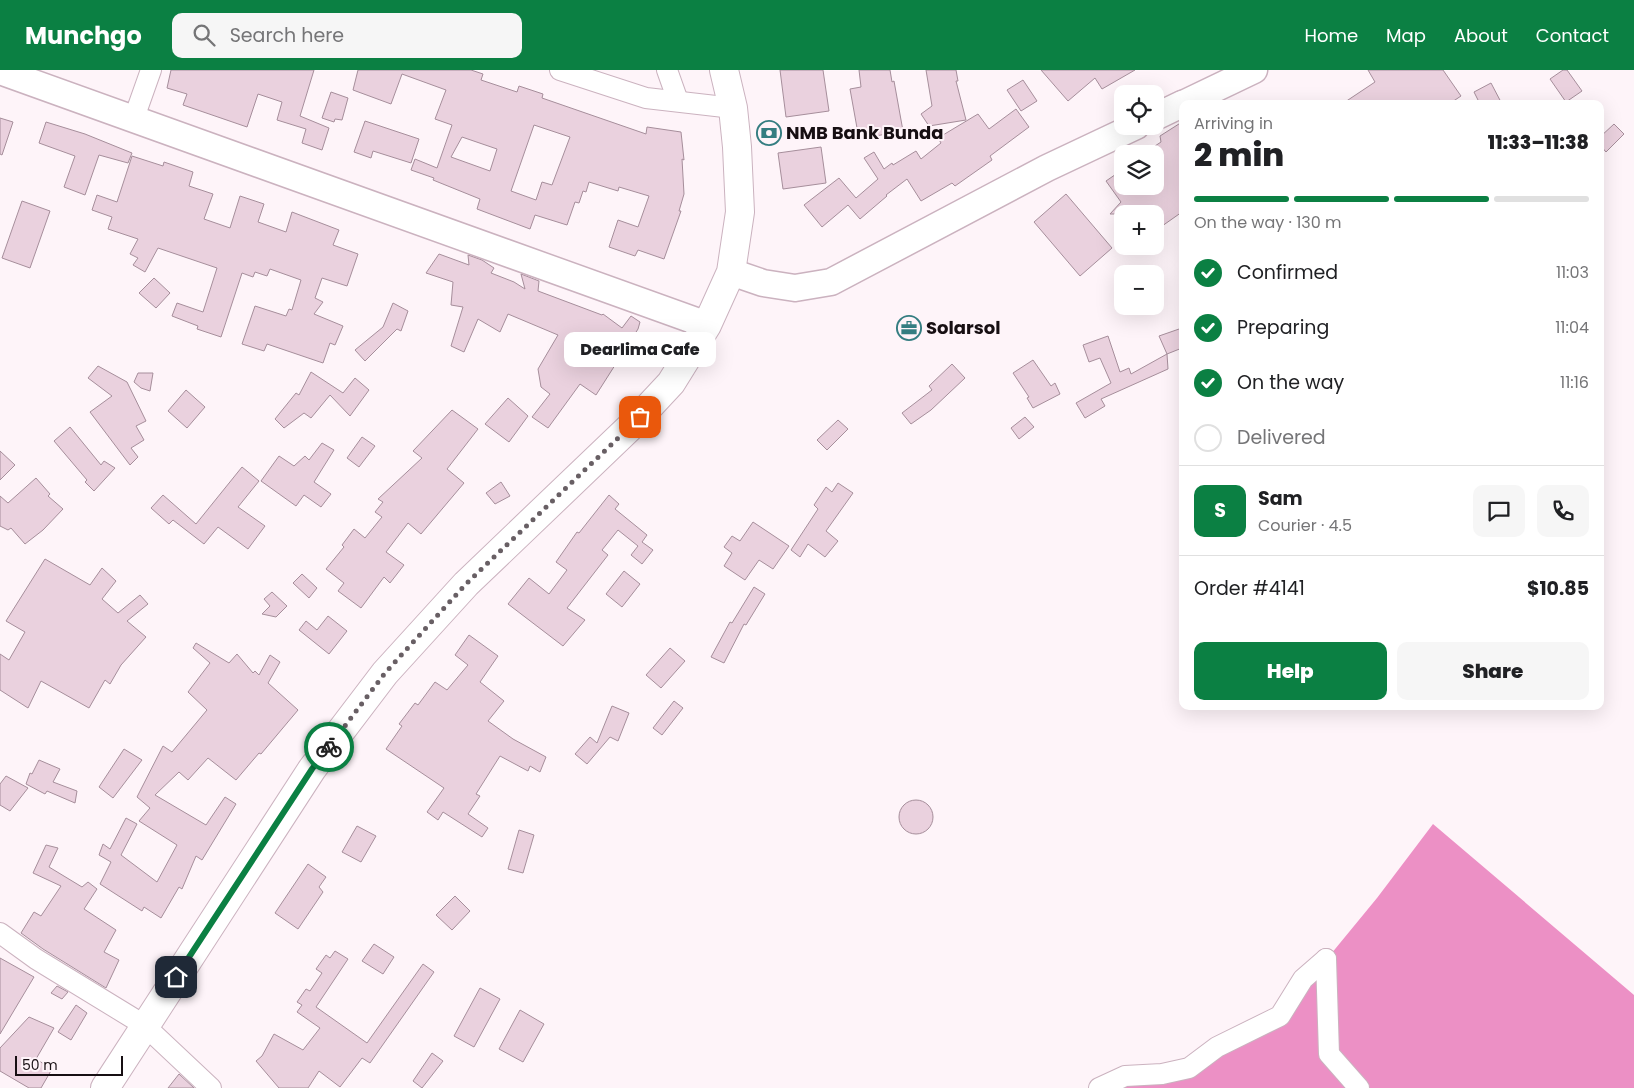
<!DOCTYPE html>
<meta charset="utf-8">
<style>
body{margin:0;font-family:Poppins,sans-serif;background:#f6f6f6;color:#202124;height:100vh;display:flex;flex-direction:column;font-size:19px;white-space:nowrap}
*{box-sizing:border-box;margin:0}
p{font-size:16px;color:#757577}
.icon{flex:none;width:28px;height:28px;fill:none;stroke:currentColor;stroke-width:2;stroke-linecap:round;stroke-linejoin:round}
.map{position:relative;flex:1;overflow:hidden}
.sheet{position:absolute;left:1179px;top:30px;width:425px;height:610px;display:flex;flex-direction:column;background:#fff;border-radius:10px;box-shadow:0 5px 20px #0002}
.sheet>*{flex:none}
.buttons{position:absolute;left:1114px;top:15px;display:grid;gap:10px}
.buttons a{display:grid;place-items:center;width:50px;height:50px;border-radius:10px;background:#fff;box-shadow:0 5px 20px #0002;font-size:25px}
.scale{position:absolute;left:15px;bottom:12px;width:108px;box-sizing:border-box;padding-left:5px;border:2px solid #170f13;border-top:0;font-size:14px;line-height:18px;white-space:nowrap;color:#170f13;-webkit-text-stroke:4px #fef4f9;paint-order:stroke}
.pin{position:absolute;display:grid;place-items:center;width:42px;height:42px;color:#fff;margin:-21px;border-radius:10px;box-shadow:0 2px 8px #0006}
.courier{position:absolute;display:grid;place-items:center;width:50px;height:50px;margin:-25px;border:4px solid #0b8043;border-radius:50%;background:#fff;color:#222;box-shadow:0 1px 6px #0007}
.bubble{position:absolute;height:35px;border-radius:10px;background:#fff;box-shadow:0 5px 20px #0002;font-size:16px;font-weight:800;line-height:35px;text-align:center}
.headline em{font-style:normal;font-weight:800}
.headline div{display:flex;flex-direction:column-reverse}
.headline{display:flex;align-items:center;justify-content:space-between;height:85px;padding:0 15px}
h1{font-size:32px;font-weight:800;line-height:38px}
.bar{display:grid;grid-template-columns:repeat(4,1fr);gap:8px 5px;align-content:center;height:60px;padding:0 15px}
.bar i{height:6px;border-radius:4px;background:#e0e0e0}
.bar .active{background:#0b8043}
.bar p{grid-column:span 4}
.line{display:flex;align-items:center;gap:12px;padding:0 15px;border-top:1px solid #e0e0e0}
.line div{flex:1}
.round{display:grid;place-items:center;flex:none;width:52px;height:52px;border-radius:10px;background:#f6f6f6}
ol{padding:0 15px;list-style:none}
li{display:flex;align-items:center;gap:15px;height:55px}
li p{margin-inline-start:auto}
li .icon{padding:5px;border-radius:50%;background:#0b8043;color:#fff;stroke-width:4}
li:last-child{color:#757577}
li i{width:28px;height:28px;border:2px solid #e0e0e0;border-radius:50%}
.action{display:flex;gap:10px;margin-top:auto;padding:10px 15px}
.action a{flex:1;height:58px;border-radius:10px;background:#0b8043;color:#fff;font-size:20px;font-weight:800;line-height:58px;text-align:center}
.action a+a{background:#f6f6f6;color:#202124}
header{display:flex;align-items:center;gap:30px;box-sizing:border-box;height:70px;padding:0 25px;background:#0b8043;color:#fff}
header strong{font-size:24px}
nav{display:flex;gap:28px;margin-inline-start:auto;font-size:18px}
.search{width:350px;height:45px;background:#f6f6f6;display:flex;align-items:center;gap:12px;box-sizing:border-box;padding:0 18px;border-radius:10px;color:#757577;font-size:19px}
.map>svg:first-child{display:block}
.forest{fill:#ec90c5}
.building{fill:#ead1de;stroke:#a68e9b;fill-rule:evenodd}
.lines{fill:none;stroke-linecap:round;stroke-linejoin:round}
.minor-casing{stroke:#cbb2bf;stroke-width:22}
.major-casing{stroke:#cbb2bf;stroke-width:29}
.highway-casing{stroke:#cbb2bf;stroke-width:30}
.minor{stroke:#fff;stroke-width:20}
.major{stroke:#fff;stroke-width:26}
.highway{stroke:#fff;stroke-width:28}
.done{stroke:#685f64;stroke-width:5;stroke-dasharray:0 9}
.route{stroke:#0b8043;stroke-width:6}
.labels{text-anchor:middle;stroke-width:4;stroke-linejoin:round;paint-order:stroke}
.poi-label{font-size:18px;font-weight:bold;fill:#170f13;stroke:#fef4f9;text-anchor:start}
</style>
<header>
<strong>Munchgo</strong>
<div class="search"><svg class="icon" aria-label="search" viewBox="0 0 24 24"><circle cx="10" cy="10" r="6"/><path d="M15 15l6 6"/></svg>Search here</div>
<nav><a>Home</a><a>Map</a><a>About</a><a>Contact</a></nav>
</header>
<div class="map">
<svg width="1634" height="1018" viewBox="0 0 1634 1018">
<rect width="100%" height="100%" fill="#fef4f9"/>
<!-- forest -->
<path class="forest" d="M1433 754 1634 925V1018H1099L1162 1004 1280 946 1377 828Z"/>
<!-- building -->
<g class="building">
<path d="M171 0H314L300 46 329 58 322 80 302 73 306 59 277 50 282 32 258 24 247 57 183 35 187 24 167 18Z"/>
<path d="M358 0H471L483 4 481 10 517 22 519 16 543 24 542 28 646 64 647 57 681 62 684 90 682 89 684 124 679 141H681L664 189 638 180 635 186 609 177 618 150 638 157 649 126 619 117 618 121 589 112 586 122 583 121 579 133 575 132 567 155 535 145 530 159 477 139 480 129 433 110 434 108 411 100 415 89 437 98 452 55 435 49 446 20 402 4 391 34 353 20ZM534 55 570 67 552 115 542 112 536 130 511 121ZM462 67 497 79 490 101 451 87Z"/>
<path d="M780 0H823L829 41 786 47Z"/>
<path d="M859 0H890L892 12 894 11 903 61 859 69 850 19 861 17Z"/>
<path d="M926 0H956L958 11H956L966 50 929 56 921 44 932 36Z"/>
<path d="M1041 0H1135L1102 19 1095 8 1068 31Z"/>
<path d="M1368 0H1443L1461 26 1449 34H1342L1375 12Z"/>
<path d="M1563 0H1567L1582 21 1566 32 1550 9Z"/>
<path d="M1023 10 1037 31 1021 41 1007 20Z"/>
<path d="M1491 13 1502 34H1480L1474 22Z"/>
<path d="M331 22 348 28 342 50 335 49 334 52 322 48Z"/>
<path d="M1016 39 1029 57 990 86 992 90 955 116 952 113 921 131 907 109 886 125 887 126 860 149 848 135 822 157 804 135 839 108 856 128 878 109 864 88 874 82 884 99 892 93 893 95 916 81 921 89 941 73 938 68 978 44 989 59Z"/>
<path d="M0 48 13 52 2 85 0 84Z"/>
<path d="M365 51 419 69 411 93 373 81 371 88 354 82Z"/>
<path d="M46 52 85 64 132 83 128 93 99 85 85 125 64 117 75 86 39 73Z"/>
<path d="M1182 52V142L1155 161V144H1110L1121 132 1106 111 1122 100V116H1155V76L1161 72 1160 66Z"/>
<path d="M1614 54 1624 64 1606 82 1600 75V67Z"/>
<path d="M821 77 826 113 783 119 778 83Z"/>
<path d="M132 86 163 96 164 92 193 102 189 116 213 124 204 149 230 158 240 126 264 134 258 152 286 162 292 142 339 160 333 175 358 184 347 216 322 208 315 228 323 232 314 244 343 256 335 275 330 273 323 293 267 274 264 281 242 274 255 236 286 246 289 239 292 240 301 210 270 199 267 206 255 202 253 207 242 203 221 267 197 259 198 256 172 246 177 233 203 242 217 198 158 178 145 202 133 195 138 188 130 184 138 169 108 159 112 147 92 140 97 125 117 132Z"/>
<path d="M1066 124 1112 178 1080 206 1034 152Z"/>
<path d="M22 131 50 141 30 198 2 188Z"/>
<path d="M439 184 469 195 468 185 482 190 494 198 491 203 514 212 525 219 521 204 539 211 538 221 602 245 603 244 622 258 631 246 640 252 638 259 596 325 580 314 548 358 532 347 550 324 541 317 538 299 558 265 508 244 500 262 478 249 464 282 451 276 463 237 451 235 453 212 426 203Z"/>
<path d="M154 208 170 223 156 238 139 223Z"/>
<path d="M393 233 408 241 401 261 397 259 365 291 355 280 383 257Z"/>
<path d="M1182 258V278L1167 284 1159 266Z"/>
<path d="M1108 266 1120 302 1129 298 1131 304 1167 284 1168 299 1101 329 1105 336 1085 348 1076 333 1111 313 1100 288 1089 292 1083 275Z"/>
<path d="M1033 290 1051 316 1055 313 1060 324 1033 338 1027 328 1029 327 1013 303Z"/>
<path d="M952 294 965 308 931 340 911 354 902 343 932 320 929 316Z"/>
<path d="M98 296 127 312 146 351 136 356 144 370 131 378 138 387 130 395 90 342 112 326 88 308Z"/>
<path d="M311 302 343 323 355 308 369 320 350 346 330 325 311 348 304 343 284 358 275 349 296 323 299 325Z"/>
<path d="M138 303H153L150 321 141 318 134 312Z"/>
<path d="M186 320 205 337 187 358 168 341Z"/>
<path d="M508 328 528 346 509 372 485 354Z"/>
<path d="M452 340 478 359 447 399 464 413 421 464 408 453 386 482 404 495 390 513 384 507 361 538 338 521 344 513 326 499 344 477 342 475 354 459 365 468 382 447 375 442 383 432 378 429 422 388 413 381Z"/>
<path d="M1025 347 1034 357 1019 369 1011 358Z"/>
<path d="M838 350 848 359 827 380 817 370Z"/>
<path d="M70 357 101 395 104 391 115 398 94 421 85 412 87 410 54 371Z"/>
<path d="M362 367 375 376 359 397 347 388Z"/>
<path d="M322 373 334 380 314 412 331 424 321 437 304 425 296 436 261 411 279 386 294 396 305 386 309 390Z"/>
<path d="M0 381 15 395 0 410Z"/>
<path d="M242 397 259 411 238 437 265 456 248 479 218 457 204 474 173 450 169 454 151 438 163 425 196 454Z"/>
<path d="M36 408 50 424 48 426 63 439 43 460 25 474 11 458 8 460 0 456V426L8 433Z"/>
<path d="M501 412 510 426 495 434 486 423Z"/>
<path d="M838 413 853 423 826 461 838 471 825 487 808 474 800 487 791 480 818 439 814 435 826 417 832 422Z"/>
<path d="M609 425 619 434 615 439 647 465 642 472 653 480 642 494 631 485 638 476 618 460 602 480 608 485 567 538 585 550 563 576 508 534 529 508 549 524 567 500 556 492 577 462 579 463Z"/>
<path d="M753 452 789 476 773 499 759 490 745 510 724 496 732 483 724 477 732 466 740 471Z"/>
<path d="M45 489 90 515 102 498 116 511 102 529 118 543 140 525 148 534 127 551 146 567 121 595 110 614 105 610 89 638 41 611 28 638 0 620V584L9 590 25 562 6 551Z"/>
<path d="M624 501 640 514 622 537 606 524Z"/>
<path d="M302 504 317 518 309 528 293 513Z"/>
<path d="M754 517 765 524 746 555 744 554 724 593 711 587 730 552 732 553Z"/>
<path d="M272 522 287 536 276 547 262 544 270 536 264 529Z"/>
<path d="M328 546 347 561 329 584 299 560 306 551 317 560Z"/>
<path d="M469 565 498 586 480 612 504 631 488 651 513 669 546 687 540 702 530 696 528 701 500 686 476 724 480 726 468 744 488 758 482 767 443 742 438 750 427 742 444 718 386 679 402 656 399 654 415 633 418 635 435 612 447 620 468 595 455 585Z"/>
<path d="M196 573 229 593 237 584 253 603 255 601 259 605 270 585 280 592 268 613 298 640 261 684 259 683 236 710 208 688 188 710 179 702 155 725 206 755 225 727 236 734 202 790 196 786 182 819 179 817 161 848 144 837 142 841 100 814 111 792 99 785 103 774 110 779 126 748 137 754 121 785 157 812 177 775 139 751 150 738 137 727 163 676 172 682 207 640 188 622 210 593 193 578Z"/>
<path d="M670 578 685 591 661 618 646 605Z"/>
<path d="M674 631 683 638 662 665 653 658Z"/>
<path d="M612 636 629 643 618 671 610 667 587 694 575 684 590 667 597 673Z"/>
<path d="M124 679 142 690 113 728 99 717Z"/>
<path d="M39 690 60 699 53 712 77 721 75 733 47 721 45 724 26 714 30 703 32 704Z"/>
<path d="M6 706 28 718 10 741 0 735V714Z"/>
<circle cx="916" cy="747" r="17"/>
<path d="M357 756 376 766 361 792 342 782Z"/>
<path d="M519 760 534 765 523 803 508 799Z"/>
<path d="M46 775 58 778 49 797 82 817 88 812 97 819 84 839 116 860 104 882 119 890 106 918 43 879 21 863 34 842 41 846 61 816 33 803Z"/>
<path d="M308 794 326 807 319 817 323 822 298 859 275 843Z"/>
<path d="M455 826 470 841 452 860 436 845Z"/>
<path d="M374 874 394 887 383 904 362 891Z"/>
<path d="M335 881 348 889 316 937 367 973 423 894 434 902 370 993 362 988 340 1017 319 1001 308 1018H279L256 991 262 986 274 964 303 980 320 958 297 942 302 935 297 932 306 919 310 921 322 903 316 899 326 885 330 888Z"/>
<path d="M0 888 34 907 0 964Z"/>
<path d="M57 916 68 922 62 929 51 923Z"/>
<path d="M480 918 500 929 474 977 454 966Z"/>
<path d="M76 935 87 943 71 970 58 962Z"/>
<path d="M520 940 544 954 523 992 499 979Z"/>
<path d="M29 947 54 958 36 989 52 999 41 1018H29L0 1001V978Z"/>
<path d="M432 983 443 991 422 1018 413 1011Z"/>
<path d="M179 1004 194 1018H168Z"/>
</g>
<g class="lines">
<defs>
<g id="minor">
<path d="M560 0 646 28 733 38"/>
<path d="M667 0 678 31"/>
<path d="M134 48 151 0"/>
<path d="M0 863 36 889 144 955 211 1018"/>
<path d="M1326 889 1329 984 1359 1018"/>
<path d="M1099 1018 1125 1006 1162 1004 1189 998 1217 977 1280 946 1303 909 1326 889"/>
</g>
<g id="major">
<path d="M0 1 707 255"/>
<path d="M1183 34 1254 0"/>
<path d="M1155 47 1182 34"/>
<path d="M731 202 763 213 795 218 831 212 1047 98 1136 56"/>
</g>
<path id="highway" d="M105 1018 312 699 385 603 466 514 629 358 671 313 707 255 731 202 740 142 737 77 733 38 724 0"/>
</defs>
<!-- minor casing -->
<use href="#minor" class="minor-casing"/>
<!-- major casing -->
<use href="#major" class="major-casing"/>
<!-- highway casing -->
<use href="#highway" class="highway-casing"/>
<!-- minor -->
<use href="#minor" class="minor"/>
<!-- major -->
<use href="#major" class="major"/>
<!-- highway -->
<use href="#highway" class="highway"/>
</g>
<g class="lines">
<!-- done -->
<path class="done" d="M329 677 385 603 466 514 640 347"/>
<!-- route -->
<path class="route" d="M176 907 312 699 329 677"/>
</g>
<!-- icons -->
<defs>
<symbol id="bank-ring" viewBox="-11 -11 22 22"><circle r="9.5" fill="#fef4f9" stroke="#347d81" stroke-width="1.5"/><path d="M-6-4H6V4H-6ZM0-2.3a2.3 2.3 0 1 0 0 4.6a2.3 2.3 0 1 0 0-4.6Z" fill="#347d81"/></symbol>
<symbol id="office-ring" viewBox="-11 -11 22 22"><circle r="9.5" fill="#fef4f9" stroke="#347d81" stroke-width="1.5"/><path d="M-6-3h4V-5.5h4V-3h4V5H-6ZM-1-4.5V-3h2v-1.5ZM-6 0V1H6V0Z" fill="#347d81"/></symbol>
</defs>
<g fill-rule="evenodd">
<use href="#bank-ring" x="755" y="49" width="28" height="28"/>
<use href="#office-ring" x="895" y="244" width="28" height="28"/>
</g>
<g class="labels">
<!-- poi labels -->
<g class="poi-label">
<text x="786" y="69">NMB Bank Bunda</text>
<text x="926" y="264">Solarsol</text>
</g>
</g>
</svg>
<div class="buttons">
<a><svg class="icon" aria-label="locate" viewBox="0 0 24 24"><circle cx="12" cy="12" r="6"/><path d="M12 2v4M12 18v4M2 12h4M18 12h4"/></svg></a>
<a><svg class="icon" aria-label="layers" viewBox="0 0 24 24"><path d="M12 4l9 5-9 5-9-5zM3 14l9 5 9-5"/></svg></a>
<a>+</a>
<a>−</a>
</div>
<div class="scale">50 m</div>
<div class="pin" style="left:640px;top:347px;background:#ea580c"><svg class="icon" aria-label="bag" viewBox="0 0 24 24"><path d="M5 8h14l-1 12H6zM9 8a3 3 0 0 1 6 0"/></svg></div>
<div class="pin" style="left:176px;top:907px;background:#1f2937"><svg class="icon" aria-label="home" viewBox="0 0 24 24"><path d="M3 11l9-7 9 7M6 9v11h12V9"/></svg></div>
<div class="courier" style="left:329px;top:677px"><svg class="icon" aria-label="bike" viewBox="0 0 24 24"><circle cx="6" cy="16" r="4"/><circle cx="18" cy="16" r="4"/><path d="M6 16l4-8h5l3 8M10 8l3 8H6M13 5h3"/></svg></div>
<div class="bubble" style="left:564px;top:262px;width:152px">Dearlima Cafe</div>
<section class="sheet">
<div class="headline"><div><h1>2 min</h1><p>Arriving in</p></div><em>11:33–11:38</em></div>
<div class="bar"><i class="active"></i><i class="active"></i><i class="active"></i><i></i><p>On the way · 130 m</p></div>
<ol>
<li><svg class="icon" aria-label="check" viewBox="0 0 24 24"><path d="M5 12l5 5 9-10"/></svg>Confirmed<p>11:03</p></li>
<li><svg class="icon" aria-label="check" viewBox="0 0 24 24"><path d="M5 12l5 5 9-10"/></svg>Preparing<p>11:04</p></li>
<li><svg class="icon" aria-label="check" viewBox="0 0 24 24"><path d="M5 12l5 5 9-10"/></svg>On the way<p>11:16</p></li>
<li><i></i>Delivered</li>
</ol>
<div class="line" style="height:90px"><b class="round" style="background:#0b8043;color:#fff">S</b><div><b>Sam</b><p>Courier · 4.5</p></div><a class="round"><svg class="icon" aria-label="chat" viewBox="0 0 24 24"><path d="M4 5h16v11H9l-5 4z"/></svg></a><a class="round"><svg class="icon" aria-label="phone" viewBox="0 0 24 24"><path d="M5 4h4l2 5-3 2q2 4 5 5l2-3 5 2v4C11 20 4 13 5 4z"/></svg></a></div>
<div class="line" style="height:65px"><div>Order #4141</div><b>$10.85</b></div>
<div class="action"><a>Help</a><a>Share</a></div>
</section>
</div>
